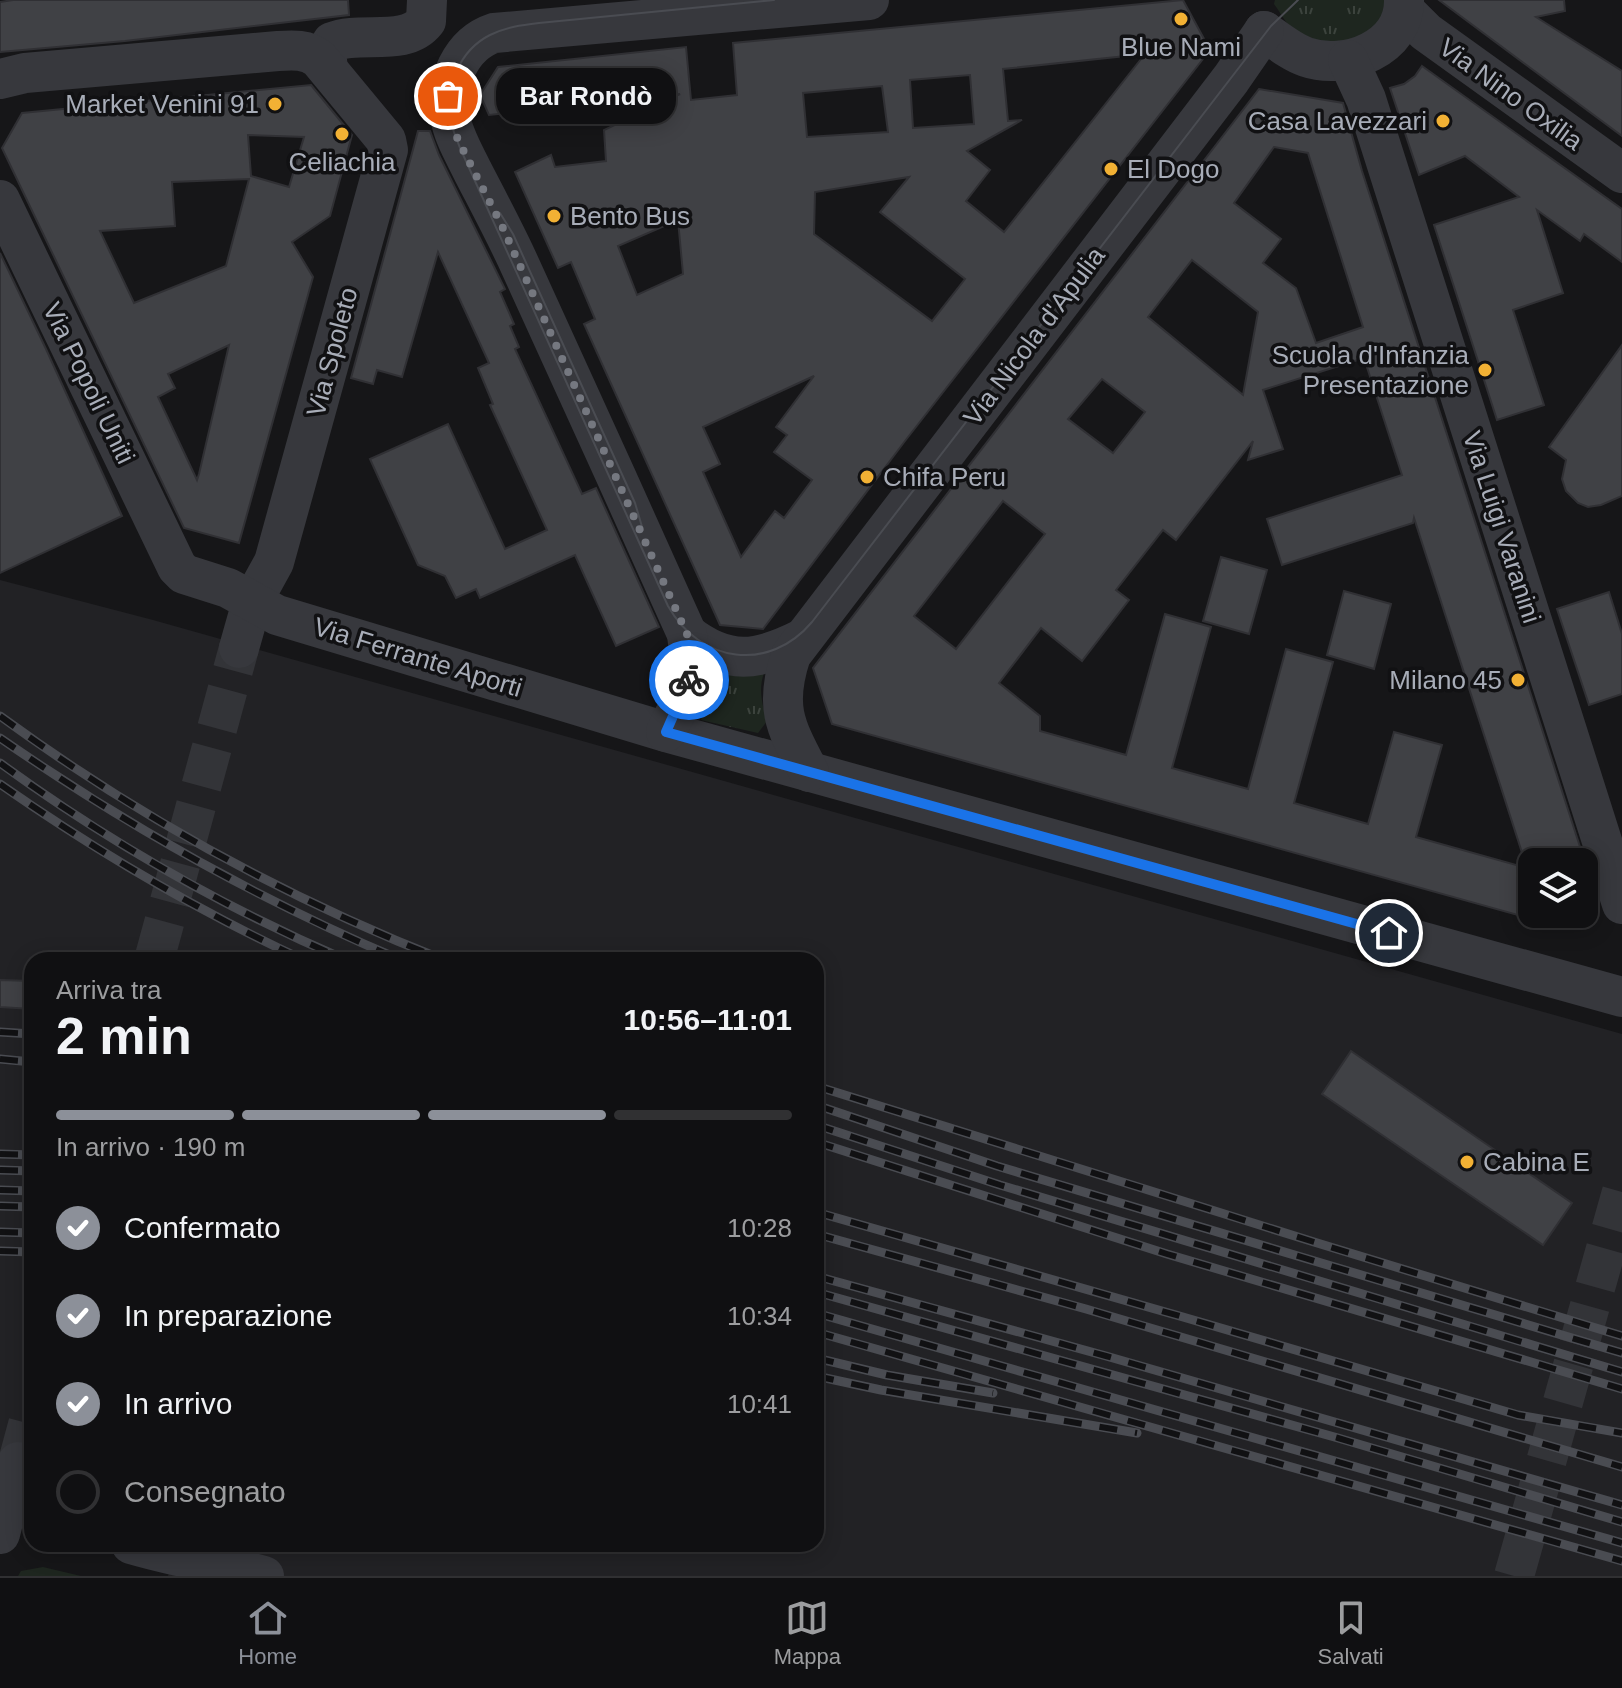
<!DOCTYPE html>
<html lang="it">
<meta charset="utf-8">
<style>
body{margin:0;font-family:Arial,sans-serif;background:#19191b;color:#f1f3f6;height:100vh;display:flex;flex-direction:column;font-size:30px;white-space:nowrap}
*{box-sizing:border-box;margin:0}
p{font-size:26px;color:#9c9d9f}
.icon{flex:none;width:44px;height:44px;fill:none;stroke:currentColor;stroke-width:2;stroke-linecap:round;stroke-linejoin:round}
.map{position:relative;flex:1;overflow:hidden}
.details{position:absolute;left:24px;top:952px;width:800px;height:600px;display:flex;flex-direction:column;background:#101012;border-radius:24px;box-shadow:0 4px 20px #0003,0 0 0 2px #303032}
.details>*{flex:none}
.buttons{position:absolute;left:1518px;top:848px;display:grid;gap:16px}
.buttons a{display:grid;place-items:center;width:80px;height:80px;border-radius:16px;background:#101012;box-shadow:0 4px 20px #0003,0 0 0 2px #303032;font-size:40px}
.pin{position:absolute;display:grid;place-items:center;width:68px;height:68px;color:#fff;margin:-34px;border:4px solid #fff;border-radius:50%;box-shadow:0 2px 8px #0007}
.courier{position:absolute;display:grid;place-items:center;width:80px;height:80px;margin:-40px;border:6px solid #1a73e8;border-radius:50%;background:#fff;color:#222;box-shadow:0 2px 10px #0007}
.bubble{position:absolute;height:56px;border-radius:24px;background:#101012;box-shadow:0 4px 20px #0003,0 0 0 2px #303032;font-size:26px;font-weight:800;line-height:56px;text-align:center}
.summary em{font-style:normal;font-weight:800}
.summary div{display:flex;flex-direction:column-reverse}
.summary{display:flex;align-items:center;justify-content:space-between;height:136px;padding:0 32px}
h1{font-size:52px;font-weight:800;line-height:60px}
.bar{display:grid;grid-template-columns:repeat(4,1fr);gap:12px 8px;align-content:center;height:96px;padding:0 32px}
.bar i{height:10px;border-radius:6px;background:#303032}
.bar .active{background:#8c9099}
.bar p{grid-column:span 4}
ol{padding:0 32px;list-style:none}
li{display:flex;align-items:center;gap:24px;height:88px}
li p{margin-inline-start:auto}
li .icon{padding:8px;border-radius:50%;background:#8c9099;color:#fff;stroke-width:4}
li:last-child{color:#9c9d9f}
li i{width:44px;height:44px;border:4px solid #303032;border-radius:50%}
.menu{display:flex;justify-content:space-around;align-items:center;height:112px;border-top:2px solid #303032;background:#101012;font-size:22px;color:#9c9d9f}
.menu a{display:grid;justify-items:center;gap:4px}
.menu .active{color:#8c9099}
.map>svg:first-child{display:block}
.built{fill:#222225}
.grass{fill:url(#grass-tufts)}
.park{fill:#1e261f}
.building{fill:#404145;stroke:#303034;stroke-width:2;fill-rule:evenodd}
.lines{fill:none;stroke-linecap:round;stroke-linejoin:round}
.minor-tunnel{stroke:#333438;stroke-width:40;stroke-dasharray:40 20;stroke-linecap:butt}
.minor{stroke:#37383d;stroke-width:40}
.tram{stroke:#4a4c52;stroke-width:2}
.rail-casing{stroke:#4a4c52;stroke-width:9}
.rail{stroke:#111113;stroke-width:6;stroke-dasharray:18;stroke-linecap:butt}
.done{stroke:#757880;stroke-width:8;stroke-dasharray:0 14.4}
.route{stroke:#1a73e8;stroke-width:10}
.poi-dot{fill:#f2b134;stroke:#111113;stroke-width:3}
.labels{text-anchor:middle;stroke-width:7;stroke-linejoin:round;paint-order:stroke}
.poi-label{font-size:26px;fill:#a8adb8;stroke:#111113;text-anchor:end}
.street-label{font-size:26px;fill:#a8adb8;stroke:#111113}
</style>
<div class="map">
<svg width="1622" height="1576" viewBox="0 0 1622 1576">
<defs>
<pattern id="grass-tufts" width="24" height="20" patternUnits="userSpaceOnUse" patternTransform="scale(2)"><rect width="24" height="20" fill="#1e261f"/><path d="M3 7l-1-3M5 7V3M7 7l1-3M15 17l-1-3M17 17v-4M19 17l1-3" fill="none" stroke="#3c433d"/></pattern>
</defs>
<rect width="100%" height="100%" fill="#161618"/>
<!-- built -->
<path class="built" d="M0 580 153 620 1622 1034V1576H168L177 1544H816V960H32V1464L0 1455Z"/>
<!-- grass -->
<g class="grass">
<path d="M1275 0H1385C1384 5 1383 14 1381 19 1378 24 1371 29 1366 32 1344 48 1309 44 1289 25 1283 19 1279 10 1274 4Z"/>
<path d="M713 660 770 661C757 682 760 697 767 721L758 733 701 720Z"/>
</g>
<!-- park -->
<path class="park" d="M43 1567 81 1576H18L21 1571Z"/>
<!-- building -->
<g class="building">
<path d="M13 0H348L349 15 125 41 0 52V2Z"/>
<path d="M1183 0 1210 50 905 441 763 629 720 625 584 324 595 319 571 262 558 268 515 172 551 155 555 167 606 161 604 130 680 94 489 115 480 95 498 67 686 47 691 100 737 95 733 43ZM1145 54 1004 232 966 201 990 170 967 151 1022 120 1008 121 1003 69ZM970 75 974 124 913 128 910 80ZM882 86 888 132 807 137 803 93ZM909 177 880 212 965 279 932 321 814 234 815 192ZM678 220 683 274 637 295 618 246ZM814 376 776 427 787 435 774 452 812 480 784 518 775 511 741 557 703 472 720 464 703 427Z"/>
<path d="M1439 0H1564L1565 11 1536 17 1622 71V136Z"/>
<path d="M1422 66 1622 209V262L1584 234 1580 241 1537 210 1563 293 1513 310 1544 405 1497 420 1434 225 1519 197 1465 156 1419 175 1390 88 1404 84 1415 76Z"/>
<path d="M311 85 352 135 330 216 292 242 313 277 239 543 184 528 2 148 22 113ZM248 135 304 137 289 187 251 176ZM249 179 226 266 134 303 100 231 175 226 172 182ZM229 345 199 474 197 480 158 397 175 388 168 374Z"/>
<path d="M1259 89 1343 103 1362 171 1582 853 1555 862H1532V919L832 724 813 668ZM1274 147 1308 153 1363 327 1316 343 1296 288 1263 263 1281 239 1234 203ZM1192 260 1258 312 1243 395 1148 317ZM1364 358 1402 475 1267 519 1282 565 1413 523 1414 518 1527 868 1416 837 1442 745 1394 732 1368 824 1294 803 1333 662 1286 649 1248 789 1172 768 1211 627 1165 614 1126 755 1040 731V716L999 683 1041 628 1082 661 1129 600 1116 590 1163 530 1176 540 1253 441 1248 460 1283 449 1263 390ZM1102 379 1145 412 1113 453 1068 419ZM1003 501 1045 534 956 649 914 616Z"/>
<path d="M418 131H430L439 155 505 289 500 292 514 324 510 326 519 347 515 349 582 494 596 488 659 627 616 646 575 555 480 598 476 589 456 598 445 576 418 565 370 459 448 424 505 549 547 530 490 405 493 404 478 368 489 363 438 252 402 377 377 370 373 384 351 378Z"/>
<path d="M0 253 46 349 122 516 0 573Z"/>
<path d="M1622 345V496L1601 505 1588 507 1578 503 1566 491 1562 479 1566 460 1549 447Z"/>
<path d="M1221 557 1267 570 1249 634 1203 621Z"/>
<path d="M1344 591 1391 604 1374 669 1327 655Z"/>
<path d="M1609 592 1622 634V694L1589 705 1557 609Z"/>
<path d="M0 980 32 981 31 1009 0 1007Z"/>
<path d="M1351 1051 1572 1203 1543 1245 1322 1094Z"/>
</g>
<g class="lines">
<!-- minor-tunnel -->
<g class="minor-tunnel">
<path d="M154 960 239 648"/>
<path d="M18 1462 32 1410"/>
<path d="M1514 1576 1622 1192"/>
</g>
<!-- minor -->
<g class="minor">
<path d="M1404 10 1426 32 1622 173"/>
<path d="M1264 31C1277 40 1291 52 1306 57 1346 71 1405 48 1404 0"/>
<path d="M1348 60 1366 99 1622 904"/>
<path d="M328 69 326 52 332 42C361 30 405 48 426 21L427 0"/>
<path d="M0 79 25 73 278 51C293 50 307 49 319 59L386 140 388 150 274 562 252 602 239 648"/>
<path d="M0 200 177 567 184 574 228 588 277 615 666 732 1622 997"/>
<path d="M687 634C728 666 758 661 802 639"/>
<path d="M666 732C676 711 690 689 690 666 690 655 688 645 687 634 631 509 574 383 517 259 503 229 488 201 473 172 465 155 453 136 450 116 444 83 461 44 494 33L869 0"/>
<path d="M809 772C785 726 774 707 791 655L1231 79 1264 31"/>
<path d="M0 1534 18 1462"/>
<path d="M131 1544C175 1557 220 1564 264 1576"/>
</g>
<!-- tram -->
<g class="tram">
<path d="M774 0 539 23C522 25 506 27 490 35 460 50 445 86 450 119 452 129 457 139 460 148L668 606C700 663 769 673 812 622L1271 26 1298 0"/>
<path d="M500 213 513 234 635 503 643 530"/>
</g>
<defs>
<g id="rail">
<path d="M0 716C137 816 286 898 444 960"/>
<path d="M0 738C126 825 259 900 401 960"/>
<path d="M0 763C107 841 225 908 346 960"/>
<path d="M0 784C96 851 198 911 304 960"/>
<path d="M0 1032 32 1034"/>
<path d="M0 1059 32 1062"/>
<path d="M816 1086 1314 1242 1622 1336"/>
<path d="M816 1105 997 1166 1622 1353"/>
<path d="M816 1125 1000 1185 1622 1372"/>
<path d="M816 1142 1167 1254 1622 1389"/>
<path d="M0 1154 32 1155"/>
<path d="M0 1170 32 1171"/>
<path d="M0 1190 32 1191"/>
<path d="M0 1206 32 1207"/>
<path d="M816 1212 1183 1317 1518 1415 1622 1433"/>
<path d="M0 1232 32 1233"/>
<path d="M816 1234 1086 1309 1622 1467"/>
<path d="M0 1251 32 1252"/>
<path d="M816 1276 1106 1356 1622 1505"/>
<path d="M816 1292 1338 1438 1622 1522"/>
<path d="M816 1313 1622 1543"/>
<path d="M816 1332 1622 1561"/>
<path d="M816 1358 887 1375 993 1393"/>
<path d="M816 1376 881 1390 1137 1433"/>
</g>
</defs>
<!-- rail casing -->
<use href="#rail" class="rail-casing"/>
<!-- rail -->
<use href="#rail" class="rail"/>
</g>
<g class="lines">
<!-- done -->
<path class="done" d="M448 96 450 118 458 140 502 226 687 634 690 668 689 680"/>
<!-- route -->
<path class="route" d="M689 680 666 732 1389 933"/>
</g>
<!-- markers -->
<g class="poi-dot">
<circle cx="1181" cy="19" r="8"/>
<circle cx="275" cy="104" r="8"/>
<circle cx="1443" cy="121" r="8"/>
<circle cx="342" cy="134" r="8"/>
<circle cx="1111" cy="169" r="8"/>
<circle cx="554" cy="216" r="8"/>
<circle cx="1485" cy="370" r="8"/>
<circle cx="867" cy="477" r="8"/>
<circle cx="1518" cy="680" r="8"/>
<circle cx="1467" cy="1162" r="8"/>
</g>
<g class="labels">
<!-- poi labels -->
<g class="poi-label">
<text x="1181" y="56" text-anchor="middle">Blue Nami</text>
<text x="259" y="113">Market Venini 91</text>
<text x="1427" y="130">Casa Lavezzari</text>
<text x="342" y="171" text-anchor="middle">Celiachia</text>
<text x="1127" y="178" text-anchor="start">El Dogo</text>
<text x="570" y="225" text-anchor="start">Bento Bus</text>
<text x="1469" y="364">Scuola d'Infanzia<tspan x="1469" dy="30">Presentazione</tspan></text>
<text x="883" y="486" text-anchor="start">Chifa Peru</text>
<text x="1502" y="689">Milano 45</text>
<text x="1483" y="1171" text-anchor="start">Cabina E</text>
</g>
<!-- street labels -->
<g class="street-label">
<text transform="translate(1511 94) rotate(36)" y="9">Via Nino Oxilia</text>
<text transform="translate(1034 336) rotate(-53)" y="9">Via Nicola d'Apulia</text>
<text transform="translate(332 352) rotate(-75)" y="9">Via Spoleto</text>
<text transform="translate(89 383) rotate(64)" y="9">Via Popoli Uniti</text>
<text transform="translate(1502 527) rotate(72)" y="9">Via Luigi Varanini</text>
<text transform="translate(418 657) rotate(17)" y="9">Via Ferrante Aporti</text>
</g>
</g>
</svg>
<div class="buttons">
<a><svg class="icon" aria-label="layers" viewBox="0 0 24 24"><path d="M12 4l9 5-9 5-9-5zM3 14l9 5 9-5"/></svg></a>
</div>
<div class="pin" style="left:448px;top:96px;background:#ea580c"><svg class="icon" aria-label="bag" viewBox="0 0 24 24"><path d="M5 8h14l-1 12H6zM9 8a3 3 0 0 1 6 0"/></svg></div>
<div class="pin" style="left:1389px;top:933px;background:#1f2937"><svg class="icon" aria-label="home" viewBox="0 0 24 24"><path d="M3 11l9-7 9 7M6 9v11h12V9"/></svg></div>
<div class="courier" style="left:689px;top:680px"><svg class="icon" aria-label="bike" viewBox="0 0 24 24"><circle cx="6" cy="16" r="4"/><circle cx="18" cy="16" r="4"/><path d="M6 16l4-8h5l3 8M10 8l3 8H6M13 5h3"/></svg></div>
<div class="bubble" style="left:496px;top:68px;width:180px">Bar Rondò</div>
<section class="details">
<div class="summary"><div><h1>2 min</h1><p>Arriva tra</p></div><em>10:56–11:01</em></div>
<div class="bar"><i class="active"></i><i class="active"></i><i class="active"></i><i></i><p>In arrivo · 190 m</p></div>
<ol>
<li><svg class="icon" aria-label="check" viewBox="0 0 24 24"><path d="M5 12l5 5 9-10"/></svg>Confermato<p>10:28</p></li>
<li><svg class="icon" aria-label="check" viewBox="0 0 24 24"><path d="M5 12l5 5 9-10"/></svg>In preparazione<p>10:34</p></li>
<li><svg class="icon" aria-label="check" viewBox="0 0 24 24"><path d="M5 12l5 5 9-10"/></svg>In arrivo<p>10:41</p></li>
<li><i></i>Consegnato</li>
</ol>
</section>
</div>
<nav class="menu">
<a class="active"><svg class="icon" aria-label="home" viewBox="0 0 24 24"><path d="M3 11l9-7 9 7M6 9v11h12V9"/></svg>Home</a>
<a><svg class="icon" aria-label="map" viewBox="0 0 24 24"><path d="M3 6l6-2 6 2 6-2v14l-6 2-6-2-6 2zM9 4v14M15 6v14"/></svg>Mappa</a>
<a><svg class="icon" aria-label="saved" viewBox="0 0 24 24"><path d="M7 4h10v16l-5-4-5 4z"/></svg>Salvati</a>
</nav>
